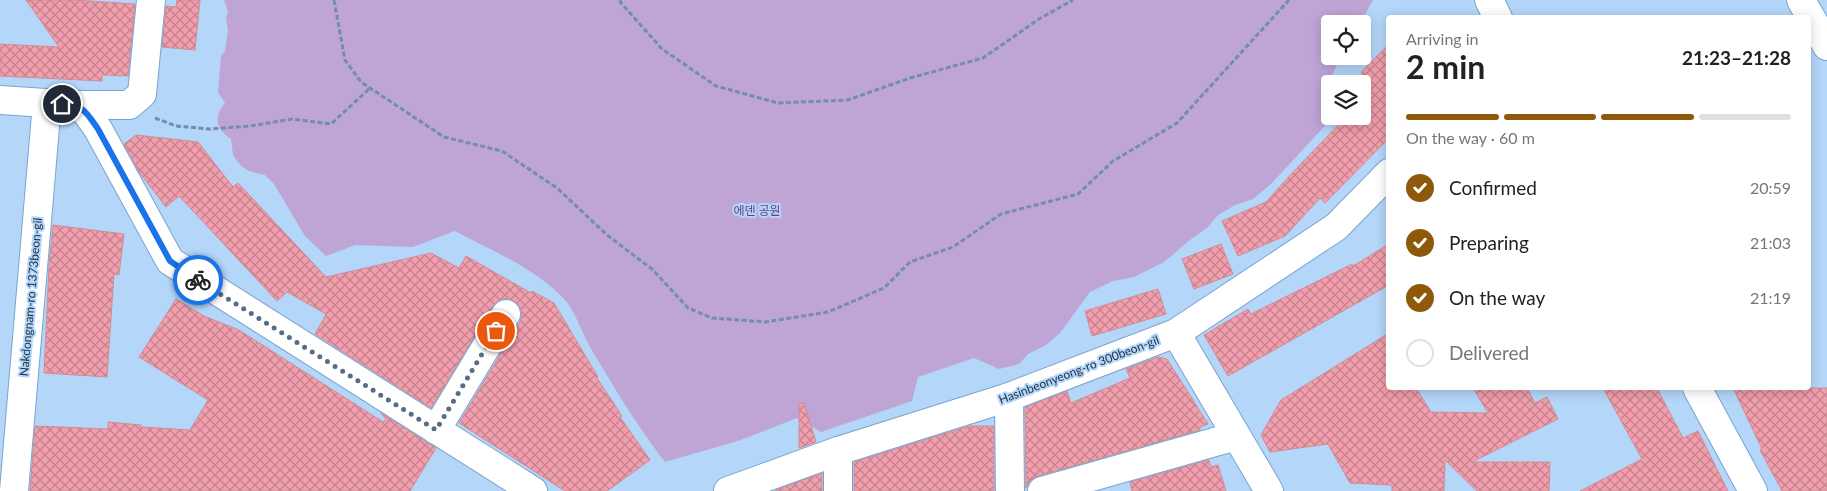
<!DOCTYPE html>
<meta charset="utf-8">
<style>
body{margin:0;font-family:Lato,"Noto Sans KR",sans-serif;background:#f6f6f6;color:#222;height:100vh;display:flex;flex-direction:column;font-size:19px;white-space:nowrap}
*{box-sizing:border-box;margin:0}
p{font-size:16px;color:#767676}
.icon{flex:none;width:28px;height:28px;fill:none;stroke:currentColor;stroke-width:2;stroke-linecap:round;stroke-linejoin:round}
.map{position:relative;flex:1;overflow:hidden}
.drawer{position:absolute;left:1386px;top:15px;width:425px;height:375px;display:flex;flex-direction:column;background:#fff;border-radius:5px;box-shadow:0 2px 12px #0003}
.drawer>*{flex:none}
.tools{position:absolute;left:1321px;top:15px;display:grid;gap:10px}
.tools a{display:grid;place-items:center;width:50px;height:50px;border-radius:5px;background:#fff;box-shadow:0 2px 12px #0003;font-size:25px}
.pin{position:absolute;display:grid;place-items:center;width:42px;height:42px;color:#fff;margin:-21px;border:2px solid #fff;border-radius:50%;box-shadow:0 1px 5px #0007}
.courier{position:absolute;display:grid;place-items:center;width:50px;height:50px;margin:-25px;border:4px solid #1a73e8;border-radius:50%;background:#fff;color:#222;box-shadow:0 1px 6px #0007}
.summary em{font-style:normal;font-weight:700}
.summary div{display:flex;flex-direction:column-reverse}
.summary{display:flex;align-items:center;justify-content:space-between;height:85px;padding:0 20px}
h1{font-size:32px;font-weight:700;line-height:38px}
.bar{display:grid;grid-template-columns:repeat(4,1fr);gap:8px 5px;align-content:center;height:60px;padding:0 20px}
.bar i{height:6px;border-radius:4px;background:#e0e0e0}
.bar .active{background:#8e590a}
.bar p{grid-column:span 4}
ol{padding:0 20px;list-style:none}
li{display:flex;align-items:center;gap:15px;height:55px}
li p{margin-inline-start:auto}
li .icon{padding:5px;border-radius:50%;background:#8e590a;color:#fff;stroke-width:4}
li:last-child{color:#767676}
li i{width:28px;height:28px;border:2px solid #e0e0e0;border-radius:50%}
.map>svg:first-child{display:block}
.park{fill:#bfa5d6}
.building{fill:url(#building-cross-hatch);stroke:#cd8e98}
.lines{fill:none;stroke-linecap:round;stroke-linejoin:round}
.minor-casing{stroke:#7aa4ce;stroke-width:30}
.path{stroke:#738eaa;stroke-width:3;stroke-dasharray:5 2.5;stroke-linecap:butt}
.minor{stroke:#fff;stroke-width:28}
.done{stroke:#556d85;stroke-width:5;stroke-dasharray:0 9}
.route{stroke:#1a73e8;stroke-width:6}
.labels{text-anchor:middle;stroke-width:4;stroke-linejoin:round;paint-order:stroke}
.park-label{font-size:12px;fill:#6a3c8b;stroke:#b3d6f9}
.street-label{font-size:12px;fill:#233446;stroke:#b3d6f9}
</style>
<div class="map">
<svg width="1827" height="491" viewBox="0 0 1827 491">
<defs>
<pattern id="building-cross-hatch" width="8" height="8" patternUnits="userSpaceOnUse" patternTransform="scale(1.25)"><rect width="8" height="8" fill="#f39eac"/><path d="M0 0l8 8M0 8l8-8" fill="none" stroke="#c4828e"/></pattern>
</defs>
<rect width="100%" height="100%" fill="#b3d6f9"/>
<!-- park -->
<path class="park" d="M224 0H1373L1360 24H1330V56H1341L1330 80 1333 84H1330V116H1334L1271 184 1253 199 1235 205 1218 215 1208 227 1190 240 1164 262 1134 277 1113 281 1090 292 1060 333 1046 345 1028 354 1019 364 999 369 974 358 918 377 912 401 821 432 797 418 741 440 665 462C637 426 613 386 590 347 582 333 575 311 565 300 536 268 492 251 455 231L413 247 355 245 326 256 305 236 274 184 265 175 249 171 240 165 233 155 231 139C216 129 213 117 225 103L218 92 221 56 225 51 228 30 226 18 228 11Z"/>
<!-- building -->
<g class="building">
<path d="M26 0H75L135 4 128 76 102 75V81L0 76V44L59 47Z"/>
<path d="M177 0H200L195 50 162 47 166 6 176 7Z"/>
<path d="M1389 44V138L1325 203 1320 198 1285 236 1238 256 1222 221 1266 202 1293 172 1347 116H1362V71Z"/>
<path d="M136 135 198 142 233 187 238 183 326 277 431 253 459 268 466 256 531 293 532 291 554 303 598 377 597 378 622 416 620 417 650 460 607 491H565L459 423 520 322 522 315 520 307 514 301 507 298 499 300 493 306 431 408 315 334 326 314 287 292 277 301 179 196 166 207 139 172 124 144Z"/>
<path d="M53 225 124 234 119 275 114 274 107 377 44 373 49 266Z"/>
<path d="M1221 244 1233 274 1194 289 1182 259Z"/>
<path d="M1389 244V285L1228 376 1204 335 1248 309 1251 314 1352 264 1353 266Z"/>
<path d="M1158 289 1166 314 1092 336 1085 311Z"/>
<path d="M176 299 204 316 239 330 383 422 386 419 381 413 436 448 410 491H30L35 426 108 429V422L141 425V427L190 430 208 400 139 357Z"/>
<path d="M1389 333V388H1416L1431 412 1488 413 1473 388H1527L1535 403 1547 397 1558 419 1472 462H1550L1549 491H1477L1445 460 1444 491H1392V485L1350 483 1328 444 1270 452 1261 435 1281 400Z"/>
<path d="M1158 357 1167 359 1208 424 1200 427V430L1038 476 1031 480 1026 488 1025 407 1067 391 1071 403 1130 378 1126 369Z"/>
<path d="M1603 388H1657L1683 438 1698 431 1728 491H1580L1642 459Z"/>
<path d="M1733 388H1827V491H1782L1760 450 1762 449Z"/>
<path d="M804 403 816 442 799 448V404Z"/>
<path d="M969 426H994V491H854V462Z"/>
<path d="M1209 460 1211 467 1218 465 1226 491H1132L1130 482Z"/>
<path d="M822 473V491H776V490Z"/>
</g>
<g class="lines">
<defs>
<g id="minor">
<path d="M1489 0 1498 18"/>
<path d="M1801 0 1827 46"/>
<path d="M0 100 76 105H129L142 94 151 0"/>
<path d="M76 105 86 112 98 129 170 261 533 491"/>
<path d="M1176 333 1269 491"/>
<path d="M1697 388 1753 491"/>
<path d="M1009 397 1010 491"/>
<path d="M436 430 506 314"/>
<path d="M14 491 47 103"/>
<path d="M728 491 838 451 1009 397 1176 333 1336 227 1389 173"/>
<path d="M838 491V451"/>
<path d="M1042 491 1236 436"/>
</g>
</defs>
<!-- minor casing -->
<use href="#minor" class="minor-casing"/>
<!-- path -->
<g class="path">
<path d="M334 0 345 60 361 82 444 137 502 151 557 188 607 235 652 269 688 308 712 318 765 322 828 312 884 288 910 262 953 247 1001 214 1078 194 1113 161 1177 123 1289 0"/>
<path d="M620 0 621 3 662 49 716 86 778 103 848 100 910 78 983 58 1039 19 1073 0"/>
<path d="M155 118 176 126 210 129 250 126 292 119 331 124 370 88"/>
</g>
<!-- minor -->
<use href="#minor" class="minor"/>
</g>
<g class="lines">
<!-- done -->
<path class="done" d="M198 280 436 430 496 331"/>
<!-- route -->
<path class="route" d="M62 104C84 105 86 112 98 129L170 261 198 280"/>
</g>
<g class="labels">
<!-- park labels -->
<g class="park-label">
<text x="757" y="215">에덴 공원</text>
</g>
<!-- street labels -->
<g class="street-label">
<text transform="translate(31 297) rotate(-85)" y="4">Nakdongnam-ro 1373beon-gil</text>
<text transform="translate(1079 370) rotate(-21)" y="4">Hasinbeonyeong-ro 300beon-gil</text>
</g>
</g>
</svg>
<div class="tools">
<a><svg class="icon" aria-label="locate" viewBox="0 0 24 24"><circle cx="12" cy="12" r="6"/><path d="M12 2v4M12 18v4M2 12h4M18 12h4"/></svg></a>
<a><svg class="icon" aria-label="layers" viewBox="0 0 24 24"><path d="M12 4l9 5-9 5-9-5zM3 14l9 5 9-5"/></svg></a>
</div>
<div class="pin" style="left:496px;top:331px;background:#ea580c"><svg class="icon" aria-label="bag" viewBox="0 0 24 24"><path d="M5 8h14l-1 12H6zM9 8a3 3 0 0 1 6 0"/></svg></div>
<div class="pin" style="left:62px;top:104px;background:#1f2937"><svg class="icon" aria-label="home" viewBox="0 0 24 24"><path d="M3 11l9-7 9 7M6 9v11h12V9"/></svg></div>
<div class="courier" style="left:198px;top:280px"><svg class="icon" aria-label="bike" viewBox="0 0 24 24"><circle cx="6" cy="16" r="4"/><circle cx="18" cy="16" r="4"/><path d="M6 16l4-8h5l3 8M10 8l3 8H6M13 5h3"/></svg></div>
<section class="drawer">
<div class="summary"><div><h1>2 min</h1><p>Arriving in</p></div><em>21:23–21:28</em></div>
<div class="bar"><i class="active"></i><i class="active"></i><i class="active"></i><i></i><p>On the way · 60 m</p></div>
<ol>
<li><svg class="icon" aria-label="check" viewBox="0 0 24 24"><path d="M5 12l5 5 9-10"/></svg>Confirmed<p>20:59</p></li>
<li><svg class="icon" aria-label="check" viewBox="0 0 24 24"><path d="M5 12l5 5 9-10"/></svg>Preparing<p>21:03</p></li>
<li><svg class="icon" aria-label="check" viewBox="0 0 24 24"><path d="M5 12l5 5 9-10"/></svg>On the way<p>21:19</p></li>
<li><i></i>Delivered</li>
</ol>
</section>
</div>
